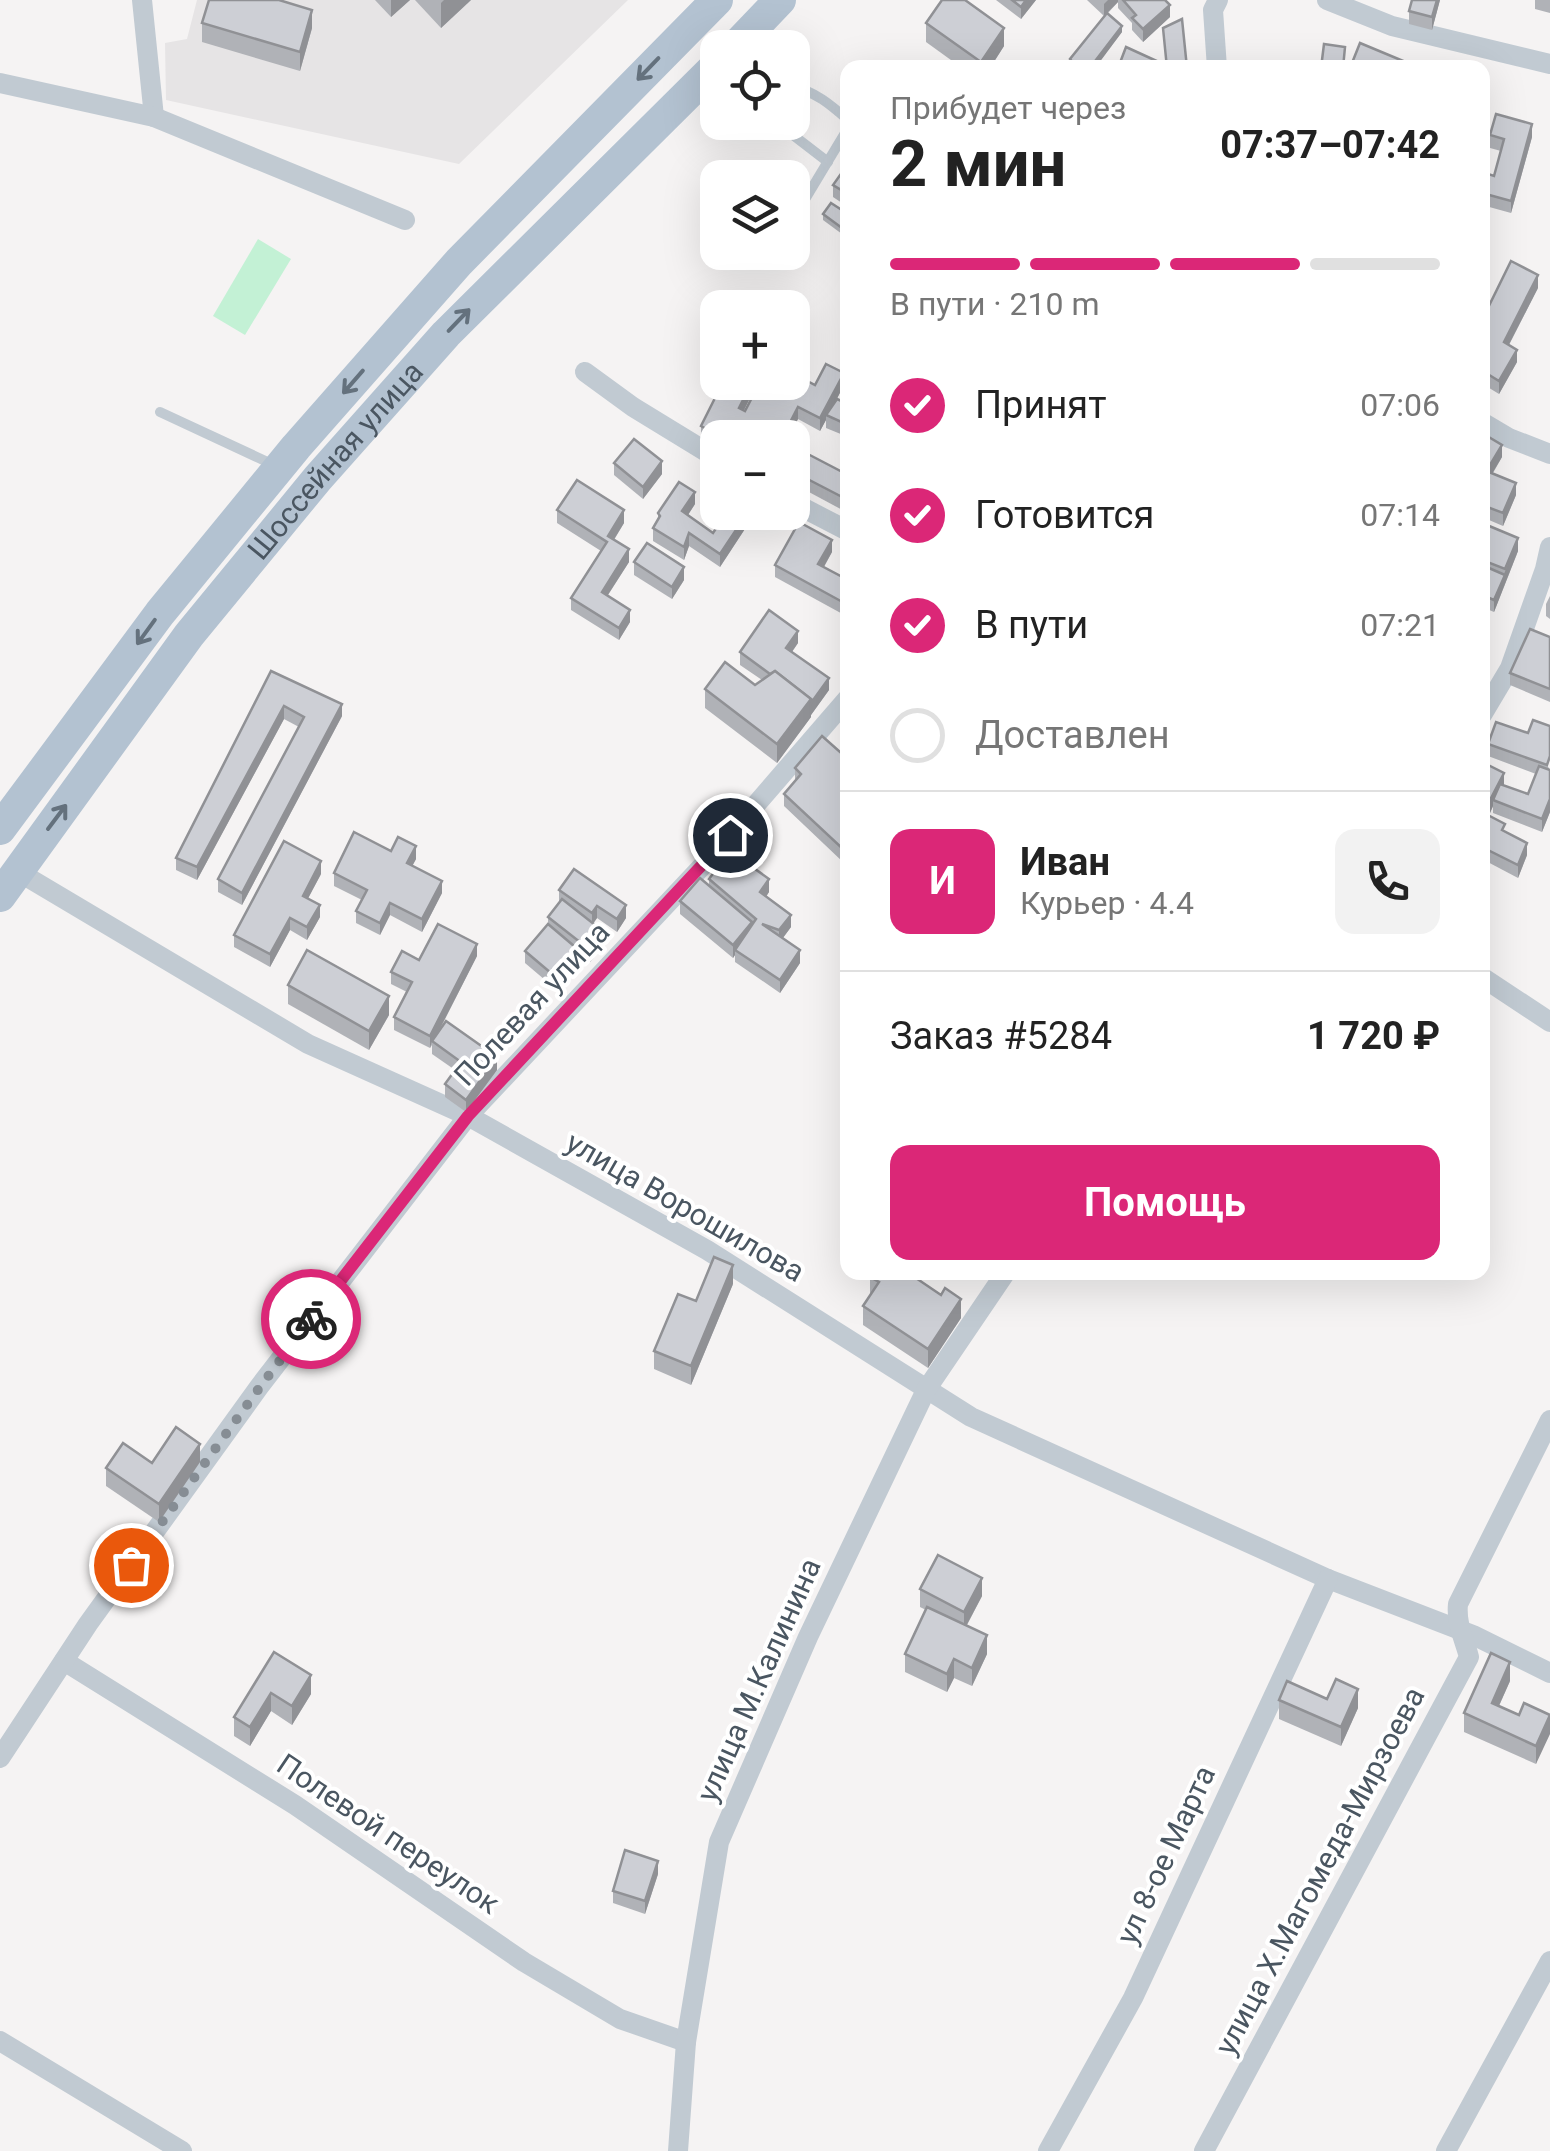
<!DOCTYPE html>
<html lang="ru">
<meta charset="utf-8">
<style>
body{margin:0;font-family:Roboto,sans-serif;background:#f2f2f2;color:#222;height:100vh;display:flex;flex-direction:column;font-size:38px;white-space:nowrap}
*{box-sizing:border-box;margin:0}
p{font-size:32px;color:#767676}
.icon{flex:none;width:55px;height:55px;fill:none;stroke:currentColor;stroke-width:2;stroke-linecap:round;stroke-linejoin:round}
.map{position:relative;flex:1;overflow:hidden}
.details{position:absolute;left:840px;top:60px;width:650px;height:1220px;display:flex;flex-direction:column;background:#fff;border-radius:20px;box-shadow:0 10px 40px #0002}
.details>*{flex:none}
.fabs{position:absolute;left:700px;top:30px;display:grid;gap:20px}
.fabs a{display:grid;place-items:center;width:110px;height:110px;border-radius:20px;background:#fff;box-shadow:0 10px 40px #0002;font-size:50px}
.pin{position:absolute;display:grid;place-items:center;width:85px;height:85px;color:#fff;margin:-42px;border:5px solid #fff;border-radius:50%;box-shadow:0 2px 10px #0007}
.courier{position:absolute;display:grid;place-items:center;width:100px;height:100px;margin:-50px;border:8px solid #db2777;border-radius:50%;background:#fff;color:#222;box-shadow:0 2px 12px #0007}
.head em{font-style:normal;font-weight:700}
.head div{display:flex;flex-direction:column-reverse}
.head{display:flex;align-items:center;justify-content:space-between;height:170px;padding:0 50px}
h1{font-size:65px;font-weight:700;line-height:75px}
.bar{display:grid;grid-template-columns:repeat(4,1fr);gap:15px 10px;align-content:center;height:120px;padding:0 50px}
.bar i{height:12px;border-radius:8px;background:#e0e0e0}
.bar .on{background:#db2777}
.bar p{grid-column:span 4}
.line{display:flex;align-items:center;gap:25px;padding:0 50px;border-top:2px solid #e0e0e0}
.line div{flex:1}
.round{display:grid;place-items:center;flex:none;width:105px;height:105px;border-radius:20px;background:#f2f2f2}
ol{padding:0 50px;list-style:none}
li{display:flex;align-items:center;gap:30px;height:110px}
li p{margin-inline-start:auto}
li .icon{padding:10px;border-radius:50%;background:#db2777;color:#fff;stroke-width:4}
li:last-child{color:#767676}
li i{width:55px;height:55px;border:5px solid #e0e0e0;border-radius:50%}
.primary-button{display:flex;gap:20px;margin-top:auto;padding:20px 50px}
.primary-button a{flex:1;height:115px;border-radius:20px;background:#db2777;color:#fff;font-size:40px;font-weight:700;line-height:115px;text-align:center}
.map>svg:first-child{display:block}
.education{fill:#e6e4e5}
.green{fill:#c3f1d5}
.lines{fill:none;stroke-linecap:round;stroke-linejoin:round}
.service{stroke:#c1cad2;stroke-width:10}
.minor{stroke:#c1cad2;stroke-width:20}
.primary{stroke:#b3c2d1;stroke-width:32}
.wall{fill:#b0b2b7;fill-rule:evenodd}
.shaded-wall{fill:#909195}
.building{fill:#cdcfd5;stroke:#909195;stroke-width:2.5}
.oneway{stroke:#64717d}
.done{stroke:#868d94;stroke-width:10;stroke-dasharray:0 18}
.route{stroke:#db2777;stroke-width:12}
.labels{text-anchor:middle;stroke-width:8;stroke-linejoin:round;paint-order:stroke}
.street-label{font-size:30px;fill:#4a5661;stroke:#fff}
</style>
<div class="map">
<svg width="1550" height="2151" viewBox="0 0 1550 2151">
<rect width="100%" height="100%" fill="#f5f3f3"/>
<!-- education -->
<path class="education" d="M197 0H628L459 164 166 100 165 43 187 39Z"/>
<!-- green -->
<path class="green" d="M258 239 291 259 245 335 213 316Z"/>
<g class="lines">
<!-- service -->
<g class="service">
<path d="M792 87C815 91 831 105 848 120"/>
<path d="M776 122 828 162"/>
<path d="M792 221 848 128"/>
<path d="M160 412 274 465"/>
</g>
<!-- minor -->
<g class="minor">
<path d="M142 0 154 117"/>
<path d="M1327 0 1392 26 1550 64"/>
<path d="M1217 68 1213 10 1218 0"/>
<path d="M0 83 154 117 405 220"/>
<path d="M585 372 633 407 718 459"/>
<path d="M1482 422 1509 438 1550 454"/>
<path d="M792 502 848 531"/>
<path d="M1482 715 1510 668 1545 569 1550 547"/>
<path d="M17 871 308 1044 468 1116 707 1250 971 1417 1328 1579 1473 1635 1550 1673"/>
<path d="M1482 977 1550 1022"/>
<path d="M64 1661 295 1805 524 1962 620 2019 686 2042"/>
<path d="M0 1758 88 1624 259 1387 468 1116 708 860 848 698"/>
<path d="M0 2041 182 2151"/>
<path d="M678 2151 686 2042 719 1842 808 1637 926 1390 1006 1272"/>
<path d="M1048 2151 1133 1998 1328 1579"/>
<path d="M1204 2151 1469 1657C1464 1638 1456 1624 1458 1604L1550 1420"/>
<path d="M1446 2151 1550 1961"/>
</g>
<!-- primary -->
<g class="primary">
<path d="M734 48 780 0"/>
<path d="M0 829 160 613 296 447 459 262 717 0"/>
<path id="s1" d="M0 896 189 635 318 478 446 334 718 64"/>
</g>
</g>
<!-- wall -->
<g class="wall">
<path d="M375 0H410L391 17Z"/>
<path d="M415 0H471L441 28Z"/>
<path d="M996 0H1036L1021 19Z"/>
<path d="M1087 0H1165L1170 17 1143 42 1132 30V23L1118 8V2L1108 13 1122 32 1099 62 1109 68H1071L1070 66V59L1104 16Z"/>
<path d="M1412 0H1440L1432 30 1409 24V11Z"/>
<path d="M1535 0H1550V13L1535 9Z"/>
<path d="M202 23 312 28 300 71 202 42Z"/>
<path d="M926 23 1004 46 990 68H962L926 42Z"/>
<path d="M1490 135 1532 137 1511 213 1482 205V172L1494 176 1501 151 1490 148Z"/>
<path d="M848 164V207L833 197V185Z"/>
<path d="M823 214H848L842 234 823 220Z"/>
<path d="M1538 288 1509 345 1517 362 1499 394 1486 386 1482 394V320Z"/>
<path d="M723 382H792L815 385H844L834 404H848V437L826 428V420L820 431 798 419 788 438H718V447L701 439V426ZM751 386 756 389 745 411 744 410 751 396Z"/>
<path d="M1482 433 1502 457 1493 473 1516 495 1503 526 1482 517Z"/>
<path d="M792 447 801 459 848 475V513L794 484Z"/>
<path d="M614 463 662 474 643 499 614 475Z"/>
<path d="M695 504 688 515 713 533 727 512H756L720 567 689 546 684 560 653 541V528L658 520V513Z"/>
<path d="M557 510 624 523 614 540 629 562 608 595 630 622 619 640 571 610V598L601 551 557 523Z"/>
<path d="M1482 523 1518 551 1494 612 1482 607Z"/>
<path d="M832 552 824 567 848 580V617L775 577V565Z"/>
<path d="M634 562 684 580 672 599 634 575Z"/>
<path d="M1550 596V619L1546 616V604Z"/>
<path d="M1550 637V702L1510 685V673Z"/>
<path d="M798 643 792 652 829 690 811 715V717L777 763 705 708V689L755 685 762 680 740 665V652Z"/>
<path d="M271 671 342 716 242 905 218 892V879L299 727 284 719 197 880 176 870V858Z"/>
<path d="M1528 733 1550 770V812L1542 832 1493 813V806L1490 813 1482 809V762L1504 785 1528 794 1536 774 1488 756V744Z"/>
<path d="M848 759 844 863 784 806V794L795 781V768Z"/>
<path d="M1482 812 1505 832 1527 855 1518 878 1482 859Z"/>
<path d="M391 851 416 859 412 866 442 893 422 932 390 915 380 935 356 923V911L362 900 334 886V873Z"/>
<path d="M321 874 308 898 320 917 307 940 290 930 270 967 234 947V935Z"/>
<path d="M709 879 769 892 766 897 791 927 783 938 800 963 780 993 735 962V955L733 958 680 914V901L709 886Z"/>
<path d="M559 890 626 918 617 932 597 918 593 924 604 945 590 962 581 955V965L558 991 525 963V951L548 924V917L559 902Z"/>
<path d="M477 956 438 1033 497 1070 466 1112 445 1097V1084L455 1070 432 1054V1045L430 1048 394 1030V1017L407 992 391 984V972L419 960Z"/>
<path d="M288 985 389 1015 369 1050 288 1004Z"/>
<path d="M870 1277 961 1318 928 1368 863 1325V1306L870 1295Z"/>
<path d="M733 1284 691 1385 654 1369V1351Z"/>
<path d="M200 1462 159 1522 106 1486V1468L152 1463Z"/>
<path d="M920 1589 982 1596 967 1625 987 1654 972 1686 954 1678 947 1692 905 1672V1654L926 1610 920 1607Z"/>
<path d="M274 1652 311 1694 292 1725 271 1711 250 1746 234 1736V1717Z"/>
<path d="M1510 1681 1499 1706 1519 1715H1550L1536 1764 1464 1732V1713Z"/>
<path d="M1327 1699 1358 1708 1341 1746 1279 1719V1700Z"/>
<path d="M658 1874 645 1914 613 1903V1891Z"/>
</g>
<!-- shaded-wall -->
<g class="shaded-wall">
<path d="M391 0H410L391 17Z"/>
<path d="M444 0H471L441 28V3Z"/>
<path d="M1026 0H1036L1021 19V7Z"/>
<path d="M1108 0H1118V2L1104 16V4Z"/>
<path d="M1437 0H1440L1432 30V17Z"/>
<path d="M1170 5V17L1143 42V29Z"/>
<path d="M312 10V28L300 71V52Z"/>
<path d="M1122 26V32L1096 67V60Z"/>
<path d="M1004 28V46L990 68H981V62Z"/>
<path d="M1532 124V137L1511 213V201Z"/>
<path d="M1538 275V288L1504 354V342Z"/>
<path d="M1517 350V362L1499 394V381Z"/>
<path d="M844 373V385L828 416 826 415V420L820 431V418Z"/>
<path d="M1486 373V386L1482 394V382Z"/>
<path d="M751 384V396L739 420V408Z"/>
<path d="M798 407V419L788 438H782Z"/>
<path d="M1502 445V457L1487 482V470Z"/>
<path d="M801 451V464L794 472 792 480V467Z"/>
<path d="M662 461V474L643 499V487Z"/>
<path d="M1516 483V495L1503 526V513Z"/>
<path d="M695 492V504L682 524V511Z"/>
<path d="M624 510V523L608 549V536Z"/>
<path d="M748 512H756L720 567V554Z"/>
<path d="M689 533V546L684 560V547Z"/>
<path d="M1518 538V551L1494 612V600Z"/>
<path d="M832 540V552L818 577V564Z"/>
<path d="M629 549V562L602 604V592Z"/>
<path d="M684 567V580L672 599V587Z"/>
<path d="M630 610V622L619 640V628Z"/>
<path d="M798 631V643L786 660V648Z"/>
<path d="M829 678V690L811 715V703Z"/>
<path d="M811 699V717L777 763V744Z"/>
<path d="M342 704V716L242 905V893Z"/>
<path d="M284 706V719L197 880V867Z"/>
<path d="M1504 773V786L1493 800V806L1490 813V800Z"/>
<path d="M1550 799V812L1542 832V819Z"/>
<path d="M1527 843V855L1518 878V865Z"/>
<path d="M416 846V859L407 876V863Z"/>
<path d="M848 846V859L844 863V850Z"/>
<path d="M321 861V874L303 908V896Z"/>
<path d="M769 879V892L760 905V892Z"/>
<path d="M442 881V893L422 932V919Z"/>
<path d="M390 903V915L380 935V923Z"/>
<path d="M320 905V917L307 940V927Z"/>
<path d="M626 905V918L617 932V919Z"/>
<path d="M597 906V918L592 925V913Z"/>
<path d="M791 915V927L779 943V930Z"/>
<path d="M290 918V930L270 967V954Z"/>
<path d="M752 922V935L735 950V955L733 958V945Z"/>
<path d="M604 932V945L590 962V950Z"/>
<path d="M477 944V956L433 1042 432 1041 430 1048V1036Z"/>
<path d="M800 950V963L780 993V980Z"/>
<path d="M581 952V965L558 991V979Z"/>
<path d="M389 996V1015L369 1050V1031Z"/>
<path d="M497 1057V1070L466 1112V1100Z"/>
<path d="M733 1265V1284L691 1385V1366Z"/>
<path d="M961 1299V1318L928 1368V1349Z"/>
<path d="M200 1444V1462L159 1522V1504Z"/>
<path d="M982 1578V1596L964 1630V1612Z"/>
<path d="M987 1635V1654L972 1686V1668Z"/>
<path d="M954 1659V1678L947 1692V1674Z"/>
<path d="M1510 1662V1681L1492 1721V1703Z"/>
<path d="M311 1675V1694L292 1725V1706Z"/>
<path d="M1358 1689V1708L1341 1746V1727Z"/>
<path d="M271 1693V1711L250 1746V1727Z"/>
<path d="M1550 1715V1734L1536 1764V1746Z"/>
<path d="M658 1861V1874L645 1914V1901Z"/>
</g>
<!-- building -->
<g class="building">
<path d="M209 0H279L312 10 300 52 202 23Z"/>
<path d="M942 0H965L1004 28 981 62 926 23Z"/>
<path d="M1012 0H1026L1021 7Z"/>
<path d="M1123 0H1165L1170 5 1143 29 1132 18 1136 15Z"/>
<path d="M1412 0H1437L1432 17 1409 11Z"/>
<path d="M1107 13 1122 26 1096 60 1109 68H1078L1070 59Z"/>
<path d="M1182 19 1187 68H1167L1163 28Z"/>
<path d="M1360 43 1408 63 1406 68H1350Z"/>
<path d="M1324 44 1345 47 1343 68H1321Z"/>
<path d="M1126 47 1161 63 1159 68H1118Z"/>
<path d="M1036 62 1044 68H1032Z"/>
<path d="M1496 114 1532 124 1511 201 1482 193V172L1494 176 1504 139 1490 135Z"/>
<path d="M848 164V194L833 185Z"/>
<path d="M831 203 848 214V220L842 228 823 214Z"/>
<path d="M1511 261 1538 275 1504 342 1517 350 1499 381 1486 373 1482 382V320Z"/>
<path d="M826 364 844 373 820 418 798 407 782 438H723L701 426 723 382 751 384 739 408 745 411 760 382H792V373L815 385Z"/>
<path d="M837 399 848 404V425L826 415Z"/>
<path d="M1482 433 1502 445 1487 470 1482 467Z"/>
<path d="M634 439 662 461 643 487 614 463Z"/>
<path d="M792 447 801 451 792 467Z"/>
<path d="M804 452 848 475V500L794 472Z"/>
<path d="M1484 470 1516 483 1503 513 1482 505Z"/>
<path d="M577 480 624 510 608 536 629 549 602 592 630 610 619 628 571 598 607 542 557 510Z"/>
<path d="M679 482 695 492 682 511 713 533 727 512H748L720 554 689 533 684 547 653 528 660 516 658 513Z"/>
<path d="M799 522 832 540 818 564 848 580V605L775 565Z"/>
<path d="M1482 523 1518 538 1505 569 1482 560Z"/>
<path d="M647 543 684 567 672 587 634 562Z"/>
<path d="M1482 565 1505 575 1494 600 1482 595Z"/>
<path d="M769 610 798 631 786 648 829 678 811 703V699L775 671 770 674 740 652Z"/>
<path d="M1530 629 1550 637V689L1510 673Z"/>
<path d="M725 662 755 685 775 671 811 699 777 744 705 689Z"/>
<path d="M271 671 342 704 242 893 218 879 304 717 284 706 197 867 176 858Z"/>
<path d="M1533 720 1550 726V756L1547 765 1488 744 1496 722 1528 733Z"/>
<path d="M822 736 848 759V846L844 850 784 794 801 774 795 768Z"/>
<path d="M1482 762 1504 773 1490 800 1482 796Z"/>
<path d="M1539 766 1550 770V799L1542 819 1493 800 1500 784 1528 794Z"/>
<path d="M1482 812 1505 824 1502 830 1527 843 1518 865 1482 847Z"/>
<path d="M354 832 391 851 398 837 416 846 407 863 442 881 422 919 390 903 380 923 356 911 367 890 334 873Z"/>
<path d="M284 841 321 861 303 896 320 905 307 927 290 918 270 954 234 935Z"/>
<path d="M730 851 769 879 760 892 791 915 779 930 762 924 800 950 780 980 735 950 756 919 709 879Z"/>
<path d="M574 869 626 905 617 919 597 906 592 913 559 890Z"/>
<path d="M700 878 752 922 733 945 680 901Z"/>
<path d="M562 899 604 932 590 950 548 917Z"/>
<path d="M438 924 477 944 430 1036 394 1017 412 982 391 972 402 951 419 960Z"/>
<path d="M548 924 581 952 558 979 525 951Z"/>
<path d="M307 950 389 996 369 1031 288 985Z"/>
<path d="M446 1021 497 1057 466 1100 445 1084 461 1062 432 1041Z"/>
<path d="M714 1257 733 1265 691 1366 654 1351 678 1294 696 1301Z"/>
<path d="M873 1272H907L941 1295 945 1288 961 1299 928 1349 863 1306 879 1282 870 1277Z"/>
<path d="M176 1427 200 1444 159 1504 106 1468 123 1443 152 1463Z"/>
<path d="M938 1555 982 1578 964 1612 920 1589Z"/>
<path d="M927 1607 987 1635 972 1668 954 1659 947 1674 905 1654Z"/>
<path d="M274 1652 311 1675 292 1706 271 1693 250 1727 234 1717Z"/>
<path d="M1491 1653 1510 1662 1492 1703 1519 1715 1524 1703 1550 1715 1536 1746 1464 1713Z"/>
<path d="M1336 1679 1358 1689 1341 1727 1279 1700 1287 1681 1327 1699Z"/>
<path d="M625 1850 658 1861 645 1901 613 1891Z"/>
</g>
<!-- one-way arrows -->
<defs><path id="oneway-shaft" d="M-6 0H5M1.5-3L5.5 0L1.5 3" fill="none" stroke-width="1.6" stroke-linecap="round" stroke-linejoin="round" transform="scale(2.5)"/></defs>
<g class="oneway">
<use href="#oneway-shaft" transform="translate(648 69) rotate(134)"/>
<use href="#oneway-shaft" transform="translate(459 320) rotate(-46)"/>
<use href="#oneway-shaft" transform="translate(353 382) rotate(131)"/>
<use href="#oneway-shaft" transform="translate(146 632) rotate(126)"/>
<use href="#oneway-shaft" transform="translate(57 817) rotate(-53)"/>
</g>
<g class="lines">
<!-- done -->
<path class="done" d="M131 1565 260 1387 311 1319"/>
<!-- route -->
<path class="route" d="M311 1319 468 1116 730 835"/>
</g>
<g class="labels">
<!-- street labels -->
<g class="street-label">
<text dy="10" stroke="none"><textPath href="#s1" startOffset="550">Шоссейная улица</textPath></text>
<text transform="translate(532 1004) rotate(-47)" y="10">Полевая улица</text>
<text transform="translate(685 1207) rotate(30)" y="10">улица Ворошилова</text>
<text transform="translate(759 1680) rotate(-66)" y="10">улица М.Калинина</text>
<text transform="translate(388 1834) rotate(34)" y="10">Полевой переулок</text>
<text transform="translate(1166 1855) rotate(-65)" y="10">ул 8-ое Марта</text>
<text transform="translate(1320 1871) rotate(-62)" y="10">улица Х.Магомеда-Мирзоева</text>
</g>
</g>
</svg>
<div class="fabs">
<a><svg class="icon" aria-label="locate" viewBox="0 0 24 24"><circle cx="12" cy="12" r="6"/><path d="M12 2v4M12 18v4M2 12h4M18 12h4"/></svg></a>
<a><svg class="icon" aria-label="layers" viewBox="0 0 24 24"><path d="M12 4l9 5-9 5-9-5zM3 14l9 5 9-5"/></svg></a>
<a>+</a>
<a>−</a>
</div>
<div class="pin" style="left:131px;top:1565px;background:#ea580c"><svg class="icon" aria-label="bag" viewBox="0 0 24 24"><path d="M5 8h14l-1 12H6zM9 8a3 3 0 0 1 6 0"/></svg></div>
<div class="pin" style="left:730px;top:835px;background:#1f2937"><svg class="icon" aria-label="home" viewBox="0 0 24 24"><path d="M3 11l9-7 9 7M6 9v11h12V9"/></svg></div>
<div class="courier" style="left:311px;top:1319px"><svg class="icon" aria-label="bike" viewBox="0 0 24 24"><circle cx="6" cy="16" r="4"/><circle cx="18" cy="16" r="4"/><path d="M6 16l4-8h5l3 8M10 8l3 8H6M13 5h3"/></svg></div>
<section class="details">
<div class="head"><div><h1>2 мин</h1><p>Прибудет через</p></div><em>07:37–07:42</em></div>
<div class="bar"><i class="on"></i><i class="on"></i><i class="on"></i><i></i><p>В пути · 210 m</p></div>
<ol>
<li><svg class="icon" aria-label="check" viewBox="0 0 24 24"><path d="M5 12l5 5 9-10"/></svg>Принят<p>07:06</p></li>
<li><svg class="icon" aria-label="check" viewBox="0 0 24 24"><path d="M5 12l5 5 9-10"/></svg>Готовится<p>07:14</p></li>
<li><svg class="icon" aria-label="check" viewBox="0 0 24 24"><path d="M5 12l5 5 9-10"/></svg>В пути<p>07:21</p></li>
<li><i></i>Доставлен</li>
</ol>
<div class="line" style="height:180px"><b class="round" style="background:#db2777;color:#fff">И</b><div><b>Иван</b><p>Курьер · 4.4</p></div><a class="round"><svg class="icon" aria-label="phone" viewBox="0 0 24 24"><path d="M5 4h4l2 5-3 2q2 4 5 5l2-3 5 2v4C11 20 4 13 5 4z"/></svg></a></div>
<div class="line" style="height:130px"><div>Заказ #5284</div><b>1 720 ₽</b></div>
<div class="primary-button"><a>Помощь</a></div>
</section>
</div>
